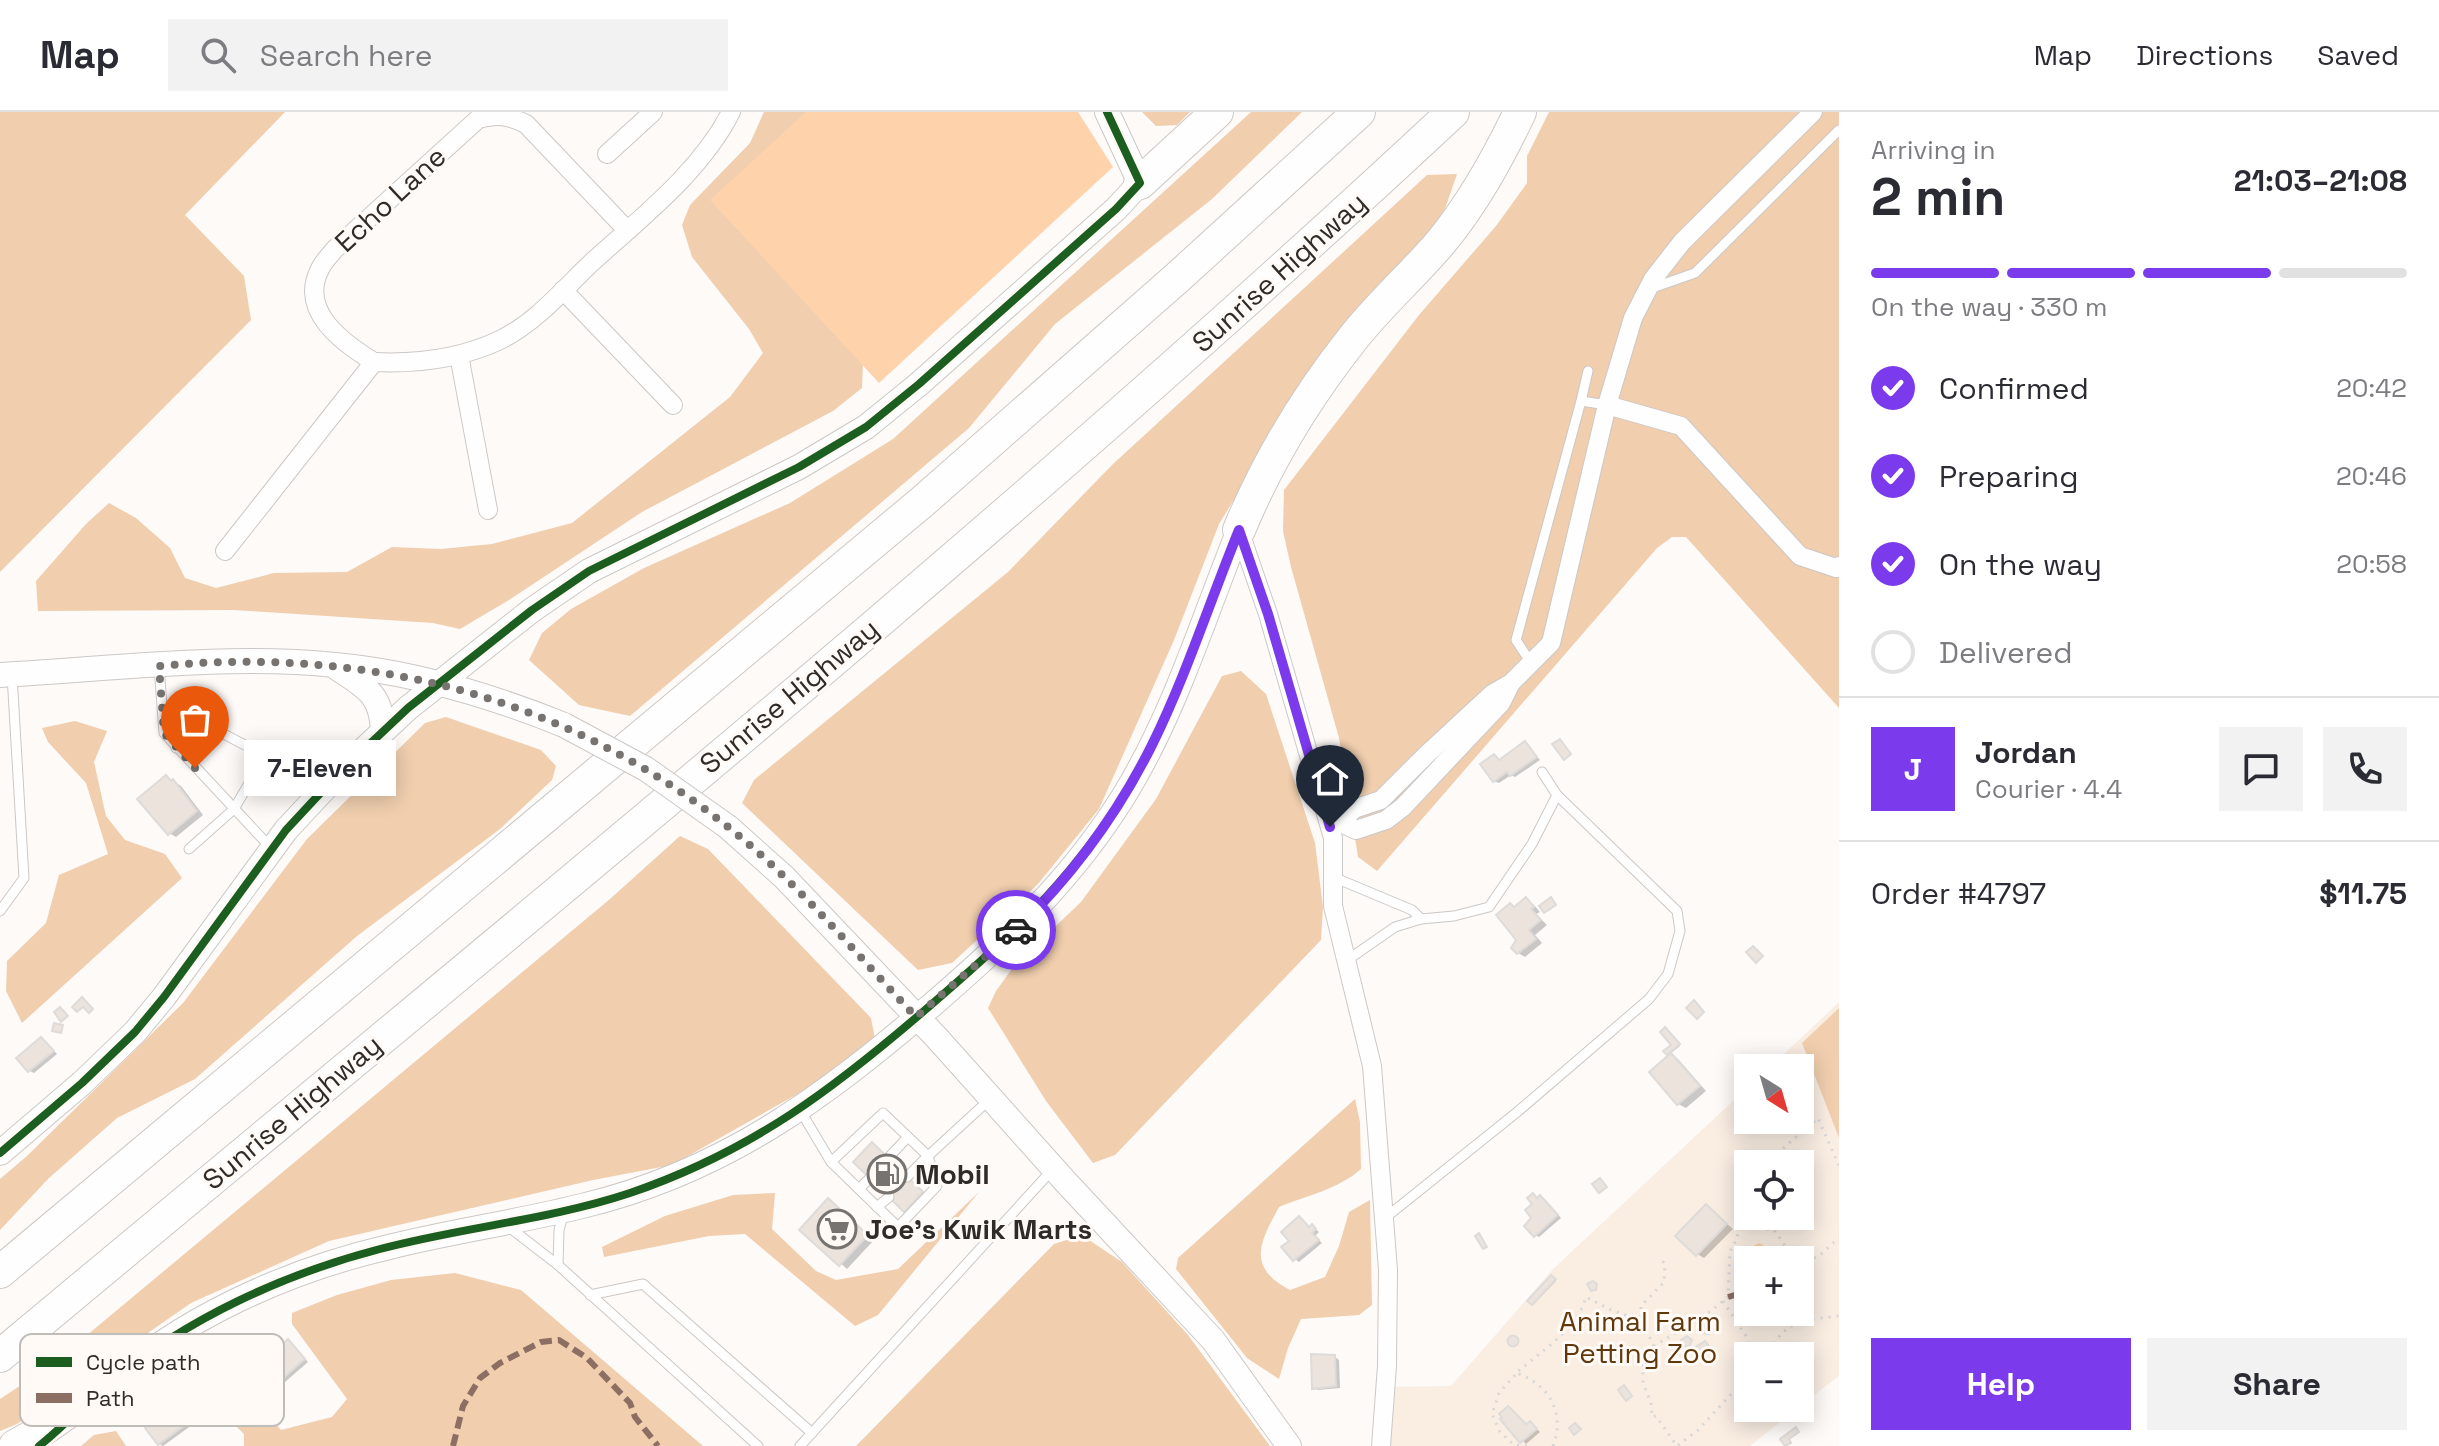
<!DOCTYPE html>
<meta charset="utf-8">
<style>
body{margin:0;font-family:"Space Grotesk",sans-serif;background:#f2f2f3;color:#2b2b33;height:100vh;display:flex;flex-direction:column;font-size:30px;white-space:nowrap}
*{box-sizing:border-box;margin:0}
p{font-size:26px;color:#7c7c81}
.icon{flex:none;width:44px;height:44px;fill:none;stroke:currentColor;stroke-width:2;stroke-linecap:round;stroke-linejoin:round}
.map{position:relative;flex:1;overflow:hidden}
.details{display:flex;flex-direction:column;background:#fff;width:600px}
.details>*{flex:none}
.needle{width:52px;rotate:143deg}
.controls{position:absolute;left:1734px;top:942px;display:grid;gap:16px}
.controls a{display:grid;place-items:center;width:80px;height:80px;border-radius:0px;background:#fff;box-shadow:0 4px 20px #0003;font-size:40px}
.pin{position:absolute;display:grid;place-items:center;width:68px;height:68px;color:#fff;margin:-82px -34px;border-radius:50% 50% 50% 0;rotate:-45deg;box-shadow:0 0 8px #0007}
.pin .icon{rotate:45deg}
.courier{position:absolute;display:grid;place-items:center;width:80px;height:80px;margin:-40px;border:6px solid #7c3aed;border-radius:50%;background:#fff;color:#222;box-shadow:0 2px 10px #0007}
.bubble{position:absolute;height:56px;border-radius:0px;background:#fff;box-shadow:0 4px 20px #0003;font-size:26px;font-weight:700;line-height:56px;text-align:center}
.summary em{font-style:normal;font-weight:700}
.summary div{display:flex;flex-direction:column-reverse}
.summary{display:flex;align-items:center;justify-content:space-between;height:136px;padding:0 32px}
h1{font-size:52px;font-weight:700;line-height:60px}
.bar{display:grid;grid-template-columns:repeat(4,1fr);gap:12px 8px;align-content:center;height:96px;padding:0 32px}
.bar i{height:10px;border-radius:6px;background:#e1e1e2}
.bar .active{background:#7c3aed}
.bar p{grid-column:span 4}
.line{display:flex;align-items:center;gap:20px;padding:0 32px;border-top:2px solid #e1e1e2}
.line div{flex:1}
.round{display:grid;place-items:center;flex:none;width:84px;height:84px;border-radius:0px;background:#f2f2f3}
ol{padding:0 32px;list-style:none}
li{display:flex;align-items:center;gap:24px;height:88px}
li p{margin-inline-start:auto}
li .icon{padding:8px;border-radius:50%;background:#7c3aed;color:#fff;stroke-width:4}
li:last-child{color:#7c7c81}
li i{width:44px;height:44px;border:4px solid #e1e1e2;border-radius:50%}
.primary-button{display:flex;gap:16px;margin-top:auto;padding:16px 32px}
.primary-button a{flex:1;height:92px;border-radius:0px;background:#7c3aed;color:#fff;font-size:32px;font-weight:700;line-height:92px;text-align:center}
.primary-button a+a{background:#f2f2f3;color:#2b2b33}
header{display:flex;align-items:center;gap:48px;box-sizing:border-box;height:112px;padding:0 40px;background:#fff;border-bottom:2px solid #e1e1e2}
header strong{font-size:38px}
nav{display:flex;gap:44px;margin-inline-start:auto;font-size:28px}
.search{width:560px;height:72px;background:#f2f2f3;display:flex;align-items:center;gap:20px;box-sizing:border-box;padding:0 28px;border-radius:0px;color:#7c7c81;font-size:30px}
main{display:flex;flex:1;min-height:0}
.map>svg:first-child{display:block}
.green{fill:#faeee3;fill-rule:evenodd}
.forest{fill:#f0ceae}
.water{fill:#fed2aa}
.shadow{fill:#0003}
.building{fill:#ebe3dc;stroke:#dedbd9;stroke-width:2}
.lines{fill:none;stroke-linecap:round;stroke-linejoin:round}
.lane-casing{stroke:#cbc8c6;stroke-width:11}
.street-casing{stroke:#cbc8c6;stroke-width:20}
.secondary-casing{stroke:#cbc8c6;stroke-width:26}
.highway-casing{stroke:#cbc8c6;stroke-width:34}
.path{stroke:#d8d7d7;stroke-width:3;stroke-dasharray:2 6;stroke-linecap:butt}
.lane{stroke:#fffefe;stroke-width:9}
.street{stroke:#fffefe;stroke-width:18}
.secondary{stroke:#fffefe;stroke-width:24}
.highway{stroke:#fffefe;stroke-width:32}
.secondary-bridge-casing{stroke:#cbc8c6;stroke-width:26;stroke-linecap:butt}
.secondary-bridge{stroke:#fffefe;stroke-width:24}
.quiet{stroke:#8d6e63;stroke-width:6;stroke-dasharray:12 6;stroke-linecap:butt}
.cycleway-casing{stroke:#fffaf6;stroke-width:13}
.cycleway{stroke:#1b5e20;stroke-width:8}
.done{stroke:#767371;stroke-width:8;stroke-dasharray:0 14.4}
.route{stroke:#7c3aed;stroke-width:10}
.labels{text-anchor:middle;stroke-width:6;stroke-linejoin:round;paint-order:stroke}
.street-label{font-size:28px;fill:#2e2b29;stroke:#fffaf6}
.poi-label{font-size:28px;font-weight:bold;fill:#2e2b29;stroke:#fffaf6;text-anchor:start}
.park-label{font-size:28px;fill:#60380c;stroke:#fffaf6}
.key{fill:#fffaf6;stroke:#c0bcb8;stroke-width:2}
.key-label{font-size:22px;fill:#2e2b29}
</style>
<header>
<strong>Map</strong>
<div class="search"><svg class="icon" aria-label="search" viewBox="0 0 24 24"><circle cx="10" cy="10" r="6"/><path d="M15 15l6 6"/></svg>Search here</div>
<nav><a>Map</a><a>Directions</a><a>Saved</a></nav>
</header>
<main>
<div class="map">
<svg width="1839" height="1334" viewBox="0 0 1839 1334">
<rect width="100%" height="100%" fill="#fdfaf8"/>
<!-- green -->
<path class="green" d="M1839 890V1264L1800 1294V1244H1748V1296H1798L1750 1334H1381L1385 1275 1451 1274 1553 1157 1748 975V1008H1800V956H1769ZM1748 1052H1800V1104H1748ZM1748 1148H1800V1200H1748Z"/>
<!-- forest -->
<g class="forest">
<path d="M0 0H285L185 103 244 164 251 208 0 460Z"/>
<path d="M764 0H873L862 276 833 299 642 400 509 488 460 517 433 511 234 498 38 499 36 469 86 412 109 391 136 406 170 436 185 466 216 476 274 461 347 460 392 435 441 437 492 432 572 411 730 285 763 241 749 217 692 145 682 113 690 93 750 31Z"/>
<path d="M1142 0H1190L1177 13 1156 14Z"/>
<path d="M1251 0H1302L1212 87 1055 212 969 316 630 604 579 593 529 548 542 521 571 497 644 456 790 391 893 327Z"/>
<path d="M1549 0H1839V596L1686 425H1672L1657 436 1377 759 1358 745 1339 626 1291 455 1283 419 1284 378 1419 203 1496 114 1527 71V44Z"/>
<path d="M1457 62 1445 97 1424 129 1370 182 1262 342 1219 412 1174 528 1099 697 1038 772 952 851 918 858 742 691 754 668 1008 460 1112 353 1427 63Z"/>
<path d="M1241 559 1266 582 1315 731 1323 795 1321 828 1115 1043 1093 1051 1046 989 988 896 996 879 1014 854 1081 790 1156 687 1222 564Z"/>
<path d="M446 605 541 638 556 654 552 668 500 717 357 824 195 967 117 1006 49 1066 0 1118V1067L27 1044 183 891 307 727 425 611Z"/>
<path d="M75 609 107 619 94 650 106 704 125 728 165 742 182 766 22 911 6 879 7 849 46 811 59 763 108 742 86 671 48 630 42 616Z"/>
<path d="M680 724 708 737 871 906 875 927 801 980 672 1053 593 1068 329 1129 191 1191 17 1312 0 1319V1287L50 1254 610 787Z"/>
<path d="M1839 896V1026L1802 931Z"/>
<path d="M1355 987 1360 1010 1361 1057C1337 1078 1308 1083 1279 1095 1260 1130 1246 1155 1290 1178L1325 1165 1339 1134 1349 1100 1370 1088 1372 1193 1359 1203 1301 1207 1288 1236 1279 1267 1247 1246 1176 1157 1178 1146Z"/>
<path d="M979 1080 878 1203 855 1214 745 1122 709 1124 604 1145 602 1135 665 1104 733 1083 775 1081 772 1117 816 1159 836 1168 898 1157Z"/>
<path d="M1073 1126 1089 1128 1122 1150 1188 1223 1270 1334H856L1054 1132Z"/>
<path d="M455 1161 521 1178 703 1334H244V1322L190 1268 213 1254 232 1260 281 1318 332 1305 347 1287 292 1212V1201L337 1183 391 1168Z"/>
<path d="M116 1319 126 1334H81L94 1323Z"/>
</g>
<!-- water -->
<g class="water">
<path d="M806 0H1078L1113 55 879 271 710 88Z"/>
<path d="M1760 1131 1768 1137 1772 1148H1748V1169L1739 1158 1736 1147 1743 1138Z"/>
</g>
<!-- shadow -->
<g class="shadow">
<path d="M1526 632 1540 648 1515 665 1511 663 1499 671 1494 669V644L1501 649Z"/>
<path d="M166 665 181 674 203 703 176 725 169 721Z"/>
<path d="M1526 788 1533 792 1540 800 1536 802 1547 813 1535 823 1542 831 1525 845 1518 841 1516 796Z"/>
<path d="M1667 918 1680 934 1670 942 1678 947 1706 979 1686 996 1678 992 1651 961 1671 943 1668 942 1674 933Z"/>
<path d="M42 927 57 942 34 961 30 959Z"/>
<path d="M1533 1084 1545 1088 1561 1106 1539 1125 1535 1123Z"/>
<path d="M835 1093 874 1128 847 1157 802 1117Z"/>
<path d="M1706 1094 1733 1117 1704 1146 1697 1142Z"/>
<path d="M1313 1115 1319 1120 1315 1124 1322 1131 1299 1150 1295 1147Z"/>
<path d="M1553 1166 1556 1169 1534 1192 1530 1189Z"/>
<path d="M289 1230 308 1250 285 1270 282 1268 271 1277 267 1275Z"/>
<path d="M1335 1245 1339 1248 1340 1276 1318 1278 1314 1276Z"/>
<path d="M177 1295 192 1313 163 1334 159 1332Z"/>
<path d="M1503 1308 1527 1314 1530 1311 1540 1320 1526 1332Z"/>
</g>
<!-- building -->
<g class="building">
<path d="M1560 627 1571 642 1564 648 1552 632Z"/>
<path d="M1525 629 1537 645 1510 664 1507 660 1493 670 1480 652 1494 642 1499 648Z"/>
<path d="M166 663 171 669 173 667 197 699 168 723 137 687Z"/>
<path d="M1526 785 1534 795 1531 797 1541 808 1529 818 1536 827 1517 842 1511 836 1516 828 1496 803 1510 791 1514 795Z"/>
<path d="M1551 785 1556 793 1544 801 1539 794Z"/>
<path d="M1753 834 1763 844 1756 851 1746 840Z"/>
<path d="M82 885 93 897 89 901 83 895 77 900 72 895Z"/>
<path d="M1694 888 1704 900 1697 907 1686 896Z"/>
<path d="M60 895 68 904 61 910 54 900Z"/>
<path d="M54 911 63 913 61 921 52 919Z"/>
<path d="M1665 915 1680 932 1667 943 1663 939 1671 933 1660 920Z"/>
<path d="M41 925 54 939 28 960 16 946Z"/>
<path d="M1671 941 1700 974 1677 993 1649 960Z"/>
<path d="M872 1030 923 1080 904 1100 853 1050Z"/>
<path d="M1600 1066 1607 1075 1599 1081 1592 1072Z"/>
<path d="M1533 1081 1537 1086 1540 1083 1558 1103 1534 1125 1524 1114 1531 1106 1525 1098 1532 1092 1527 1086Z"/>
<path d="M828 1086 868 1123 839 1154 799 1118Z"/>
<path d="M1706 1092 1727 1112 1696 1144 1675 1124Z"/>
<path d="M1299 1104 1309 1115 1312 1112 1316 1117 1312 1121 1319 1128 1293 1149 1281 1135 1289 1129 1281 1120Z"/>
<path d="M1479 1121 1487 1135 1483 1137 1475 1124Z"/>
<path d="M1551 1163 1556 1167 1532 1193 1527 1189Z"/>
<path d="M1593 1169 1597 1172 1596 1178 1591 1179 1587 1172Z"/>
<path d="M1707 1212 1711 1216 1709 1222 1703 1221 1701 1216Z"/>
<circle cx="1513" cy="1229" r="5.5"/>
<path d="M1687 1224 1692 1228 1689 1235 1682 1234 1681 1228Z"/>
<path d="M288 1227 305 1247 280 1269 277 1266 266 1276 254 1263 266 1253 263 1249Z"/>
<path d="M1705 1229 1709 1234 1697 1241 1694 1236Z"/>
<path d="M1802 1231 1809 1240 1800 1248V1244H1794L1791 1240Z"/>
<path d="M1311 1242 1335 1243 1336 1274 1312 1277Z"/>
<path d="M1624 1273 1632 1284 1626 1289 1618 1278Z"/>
<path d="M177 1293 189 1310 158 1333 145 1316Z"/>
<path d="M1508 1294 1526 1312 1530 1309 1537 1317 1520 1331 1500 1307 1502 1306 1499 1302Z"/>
<path d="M1575 1311 1581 1317 1574 1323 1569 1316Z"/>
<path d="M1796 1315 1799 1320 1789 1327 1791 1331 1785 1334 1780 1327Z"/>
</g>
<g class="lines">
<defs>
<g id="lane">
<path d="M1652 176 1695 161 1839 18"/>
<path d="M1581 289 1588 259"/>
<path d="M1531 551 1516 528 1581 289 1607 293"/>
<path d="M159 554 164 621 271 736"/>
<path d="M176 636 220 620 258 640 262 649 234 697 189 737"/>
<path d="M1333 765 1412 798 1421 807"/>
<path d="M0 799 24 766 12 563"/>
<path d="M1346 849 1395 815 1421 807 1454 804 1489 795 1532 732 1557 683 1542 660"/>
<path d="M800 998 831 1050 883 1001 928 1044 989 988"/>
<path d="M888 1046 908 1025"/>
<path d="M831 1050 898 1115 937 1074 928 1044 907 1065"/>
<path d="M859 1077 870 1066"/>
<path d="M877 1095 889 1085"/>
<path d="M1385 1106 1516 1001 1649 887 1668 862 1680 819 1677 799 1557 683"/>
<path d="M509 1115 558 1153 559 1118 564 1100"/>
<path d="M558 1153 758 1334"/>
<path d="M590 1183 643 1172 812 1321"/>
<path d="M800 1334 1053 1057"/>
</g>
<g id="street">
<path d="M607 42 653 0"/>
<path d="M563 178 673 293"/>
<path d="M459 243 488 398"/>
<path d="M374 250C343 231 298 199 320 157 323 150 330 143 335 137L478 7C498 2 508 3 526 12L627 118"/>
<path d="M1607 293 1681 314 1800 444 1836 456 1839 454"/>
<path d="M1239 418 1268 502 1333 726V794L1372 954 1388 1158 1387 1254 1381 1334"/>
<path d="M225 439 374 250C418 252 460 247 500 228 535 211 562 179 589 153 639 107 700 61 731 0"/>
<path d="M1341 711 1356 718 1386 708 1403 695 1501 591 1510 573"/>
<path d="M1330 715 1341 711 1354 697 1381 688 1426 643 1492 582 1511 571 1551 531 1607 293 1633 206 1653 167 1682 130 1813 0"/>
</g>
<g id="secondary">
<path d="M337 556C365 575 381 581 383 618"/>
<path d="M0 563C111 557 224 542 335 553 413 560 492 584 564 613"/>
<path d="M728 715 784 765 937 926 1064 1068 1213 1228 1289 1334"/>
<path d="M0 1041 82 971 135 920 164 885 286 718 340 660 408 596 532 498 589 459 799 355 866 315 919 272 1116 97 1140 71 1107 0"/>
<path d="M101 1279C179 1207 286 1159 389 1135 453 1119 518 1110 582 1094 724 1060 823 986 932 893 1007 828 1072 768 1125 682 1175 600 1203 507 1239 418"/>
</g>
<g id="highway">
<path d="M1140 71 1217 0"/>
<path d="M1239 418C1268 348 1307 284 1354 225 1381 191 1413 163 1441 130 1474 90 1498 46 1520 0"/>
<path d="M0 1160 922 390 1177 166 1359 0"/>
<path d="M0 1244C489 835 987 435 1453 0"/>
<path d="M15 1334 38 1321 111 1270"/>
</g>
</defs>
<!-- lane casing -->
<use href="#lane" class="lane-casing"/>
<!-- street casing -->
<use href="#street" class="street-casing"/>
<!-- secondary casing -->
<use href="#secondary" class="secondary-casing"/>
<!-- highway casing -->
<use href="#highway" class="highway-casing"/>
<!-- path -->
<g class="path">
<path d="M1765 1052 1818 1006 1839 1054"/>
<path d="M1748 1076 1742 1088 1737 1127 1730 1139 1728 1185 1707 1202 1649 1237 1643 1253V1271L1651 1291 1652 1305 1656 1304 1677 1334 1698 1318 1748 1264"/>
<path d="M1752 1104 1755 1116 1774 1118 1788 1138 1790 1148"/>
<path d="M1800 1154 1821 1142 1839 1126"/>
<path d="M1723 1189 1746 1224 1751 1244"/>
<path d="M1797 1200 1798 1209"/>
<path d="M1654 1234 1641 1208V1194L1664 1170 1665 1152 1660 1146"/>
<path d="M1764 1244 1782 1221 1798 1209 1839 1204"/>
<path d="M1515 1263 1499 1281 1492 1302 1500 1320 1514 1333 1529 1334"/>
<path d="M1553 1334C1566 1301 1549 1272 1516 1261 1540 1240 1577 1218 1586 1185L1613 1199 1641 1208"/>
</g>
<!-- lane -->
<use href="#lane" class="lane"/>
<!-- street -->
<use href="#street" class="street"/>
<!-- secondary -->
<use href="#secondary" class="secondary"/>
<!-- highway -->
<use href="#highway" class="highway"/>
<defs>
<path id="secondary-bridge" d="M564 613 646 657 728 715"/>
</defs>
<!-- secondary-bridge casing -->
<use href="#secondary-bridge" class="secondary-bridge-casing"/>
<!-- secondary-bridge -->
<use href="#secondary-bridge" class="secondary-bridge"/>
<!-- quiet -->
<g class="quiet">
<path d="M1728 1185 1748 1179"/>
<path d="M453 1334 463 1294 480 1266 500 1251 541 1230 559 1228 587 1246 630 1291 635 1305 658 1334"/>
</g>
<defs>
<g id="cycleway">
<path d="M0 1041 82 971 135 920 164 885 286 718 340 660 408 596 532 498 589 459 799 355 866 315 919 272 1116 97 1140 71 1107 0"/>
<path d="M39 1334C64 1314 86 1290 110 1270 188 1206 284 1162 380 1137 463 1115 549 1108 630 1081 753 1039 835 976 932 892 1015 821 1082 758 1137 661 1180 585 1206 499 1239 418"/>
</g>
</defs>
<!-- cycleway casing -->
<use href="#cycleway" class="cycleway-casing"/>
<!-- cycleway -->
<use href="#cycleway" class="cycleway"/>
</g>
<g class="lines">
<!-- done -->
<path class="done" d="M195 656 164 621 159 554C371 534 572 586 738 723 803 777 858 844 916 905L1016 818"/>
<!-- route -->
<path class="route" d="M1016 818C1071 765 1118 701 1152 633 1186 564 1210 489 1239 418L1268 502 1330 715"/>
</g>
<!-- icons -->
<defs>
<symbol id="fuel-ring" viewBox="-11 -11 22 22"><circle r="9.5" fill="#fffaf6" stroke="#767371" stroke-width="1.5"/><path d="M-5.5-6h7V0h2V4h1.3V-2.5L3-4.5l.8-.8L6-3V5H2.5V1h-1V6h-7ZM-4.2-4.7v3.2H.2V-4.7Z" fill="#767371"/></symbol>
<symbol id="supermarket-ring" viewBox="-11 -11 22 22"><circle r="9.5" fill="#fffaf6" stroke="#767371" stroke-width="1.5"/><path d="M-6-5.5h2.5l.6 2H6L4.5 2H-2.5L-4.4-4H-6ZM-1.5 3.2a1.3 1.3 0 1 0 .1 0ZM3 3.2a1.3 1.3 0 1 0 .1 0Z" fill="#767371"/></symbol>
</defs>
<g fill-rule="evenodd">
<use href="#fuel-ring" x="865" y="1040" width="44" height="44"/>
<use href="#supermarket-ring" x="815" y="1095" width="44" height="44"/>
</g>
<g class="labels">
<!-- street labels -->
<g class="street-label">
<text transform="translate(390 87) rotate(-43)" y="10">Echo Lane</text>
<text transform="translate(1279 160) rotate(-42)" y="10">Sunrise Highway</text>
<text transform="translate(789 584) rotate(-40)" y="10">Sunrise Highway</text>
<text transform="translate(292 1000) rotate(-40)" y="10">Sunrise Highway</text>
</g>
<!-- poi labels -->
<g class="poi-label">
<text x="915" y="1072">Mobil</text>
<text x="865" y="1127">Joe's Kwik Marts</text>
</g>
<!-- park labels -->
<g class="park-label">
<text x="1640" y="1219">Animal Farm<tspan x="1640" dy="32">Petting Zoo</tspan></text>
</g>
</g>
<!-- legend -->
<rect x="20" y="1222" width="264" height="92" rx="12" class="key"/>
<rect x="36" y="1245" width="36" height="10" fill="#1b5e20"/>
<rect x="36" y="1281" width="36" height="10" fill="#8d6e63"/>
<g class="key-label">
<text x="86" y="1258">Cycle path</text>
<text x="86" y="1294">Path</text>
</g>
</svg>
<div class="controls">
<a><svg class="needle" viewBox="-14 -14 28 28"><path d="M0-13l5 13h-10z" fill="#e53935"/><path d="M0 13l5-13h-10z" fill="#7c7c81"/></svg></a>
<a><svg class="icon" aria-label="locate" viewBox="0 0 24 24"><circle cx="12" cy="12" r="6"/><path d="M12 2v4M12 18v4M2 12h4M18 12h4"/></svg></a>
<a>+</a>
<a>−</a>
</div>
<div class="pin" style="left:195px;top:656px;background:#ea580c"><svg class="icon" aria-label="bag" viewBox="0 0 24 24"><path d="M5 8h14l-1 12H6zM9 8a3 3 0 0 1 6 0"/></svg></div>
<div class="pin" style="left:1330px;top:715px;background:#1f2937"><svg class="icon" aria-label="home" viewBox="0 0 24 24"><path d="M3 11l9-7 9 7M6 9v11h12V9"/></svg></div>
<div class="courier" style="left:1016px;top:818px"><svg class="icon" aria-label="car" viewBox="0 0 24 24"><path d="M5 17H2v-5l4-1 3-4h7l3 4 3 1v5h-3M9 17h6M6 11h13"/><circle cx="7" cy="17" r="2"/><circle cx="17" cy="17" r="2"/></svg></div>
<div class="bubble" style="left:244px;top:628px;width:152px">7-Eleven</div>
</div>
<section class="details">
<div class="summary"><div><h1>2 min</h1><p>Arriving in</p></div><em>21:03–21:08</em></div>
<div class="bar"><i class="active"></i><i class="active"></i><i class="active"></i><i></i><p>On the way · 330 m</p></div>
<ol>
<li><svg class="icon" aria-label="check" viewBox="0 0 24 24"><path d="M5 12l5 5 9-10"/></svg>Confirmed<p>20:42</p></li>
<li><svg class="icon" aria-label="check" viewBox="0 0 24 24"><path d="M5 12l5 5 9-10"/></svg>Preparing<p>20:46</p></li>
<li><svg class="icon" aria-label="check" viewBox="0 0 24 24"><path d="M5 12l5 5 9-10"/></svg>On the way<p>20:58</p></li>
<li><i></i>Delivered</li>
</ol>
<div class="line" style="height:144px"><b class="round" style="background:#7c3aed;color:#fff">J</b><div><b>Jordan</b><p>Courier · 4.4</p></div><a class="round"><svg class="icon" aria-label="chat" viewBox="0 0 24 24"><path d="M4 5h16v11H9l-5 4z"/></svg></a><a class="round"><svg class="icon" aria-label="phone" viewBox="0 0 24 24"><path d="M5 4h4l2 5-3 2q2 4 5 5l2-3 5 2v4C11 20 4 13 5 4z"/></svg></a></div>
<div class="line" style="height:104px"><div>Order #4797</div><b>$11.75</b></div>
<div class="primary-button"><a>Help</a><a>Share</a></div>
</section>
</main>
